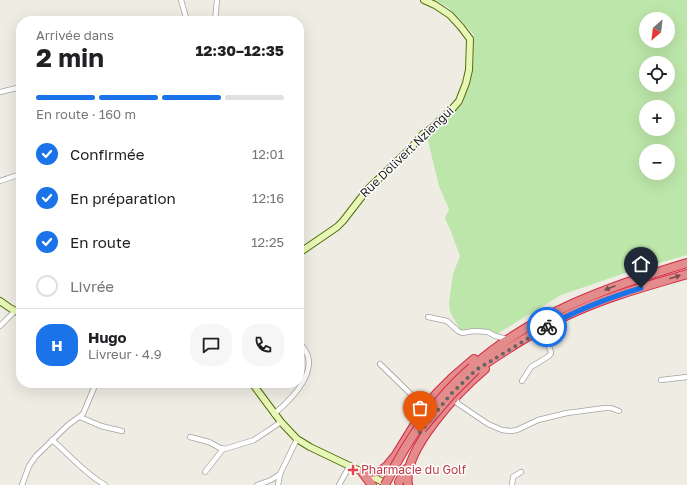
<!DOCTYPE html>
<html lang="fr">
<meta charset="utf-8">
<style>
body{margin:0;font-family:"Golos Text",sans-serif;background:#f6f6f6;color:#202124;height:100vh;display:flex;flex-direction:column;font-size:15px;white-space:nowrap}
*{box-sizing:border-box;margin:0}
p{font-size:13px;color:#757577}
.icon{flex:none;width:22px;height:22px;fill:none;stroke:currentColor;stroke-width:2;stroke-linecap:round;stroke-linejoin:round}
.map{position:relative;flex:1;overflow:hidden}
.drawer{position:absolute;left:16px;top:16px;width:288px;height:372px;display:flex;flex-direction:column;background:#fff;border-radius:16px;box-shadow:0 4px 16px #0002}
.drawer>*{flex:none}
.needle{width:26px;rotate:208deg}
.controls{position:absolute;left:639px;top:12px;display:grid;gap:8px}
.controls a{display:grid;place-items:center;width:36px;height:36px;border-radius:50%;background:#fff;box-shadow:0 4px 16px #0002;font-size:20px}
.pin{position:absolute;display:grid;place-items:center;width:34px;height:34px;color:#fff;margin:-41px -17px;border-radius:50% 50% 50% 0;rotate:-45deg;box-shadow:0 0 4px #0007}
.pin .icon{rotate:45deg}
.courier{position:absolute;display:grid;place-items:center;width:40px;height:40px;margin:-20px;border:3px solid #1a73e8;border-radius:50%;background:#fff;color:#222;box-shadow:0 1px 5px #0007}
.head em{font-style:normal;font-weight:700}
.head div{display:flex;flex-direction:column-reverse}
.head{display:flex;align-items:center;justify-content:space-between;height:68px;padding:0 20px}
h1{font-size:26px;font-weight:700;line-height:30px}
.bar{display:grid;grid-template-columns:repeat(4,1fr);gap:6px 4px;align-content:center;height:48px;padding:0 20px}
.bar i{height:5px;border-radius:3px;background:#e0e0e0}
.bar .current{background:#1a73e8}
.bar p{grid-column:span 4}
.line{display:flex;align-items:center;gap:10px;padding:0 20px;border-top:1px solid #e0e0e0}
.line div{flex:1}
.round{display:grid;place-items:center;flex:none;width:42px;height:42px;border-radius:16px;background:#f6f6f6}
ol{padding:0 20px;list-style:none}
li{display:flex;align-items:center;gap:12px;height:44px}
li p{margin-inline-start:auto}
li .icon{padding:4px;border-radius:50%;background:#1a73e8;color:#fff;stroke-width:4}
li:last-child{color:#757577}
li i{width:22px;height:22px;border:2px solid #e0e0e0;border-radius:50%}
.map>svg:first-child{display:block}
.grass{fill:#bde7aa;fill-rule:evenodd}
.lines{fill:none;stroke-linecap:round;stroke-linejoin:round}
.street-casing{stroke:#a4a4a4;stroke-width:6}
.secondary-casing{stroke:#527008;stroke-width:8}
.highway-casing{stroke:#d42944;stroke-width:10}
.street{stroke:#fff;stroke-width:4.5}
.secondary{stroke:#e8f7b8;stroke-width:6}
.highway{stroke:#e48c8c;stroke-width:8}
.highway-bridge-casing{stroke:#d42944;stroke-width:10;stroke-linecap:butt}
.highway-bridge{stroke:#e48c8c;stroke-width:8}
.oneway{fill:#774f4f}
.done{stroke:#666562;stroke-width:4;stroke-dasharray:0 7.2}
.route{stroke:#1a73e8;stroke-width:5}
.health-dot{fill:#e0444e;stroke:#fff;stroke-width:1.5}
.labels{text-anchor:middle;stroke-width:3;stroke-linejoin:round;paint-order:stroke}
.street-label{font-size:12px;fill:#1d1d1d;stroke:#fff}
.health-label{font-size:12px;fill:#be3a42;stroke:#fff;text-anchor:start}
</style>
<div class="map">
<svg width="687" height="485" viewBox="0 0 687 485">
<rect width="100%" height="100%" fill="#eeece3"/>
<!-- grass -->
<path class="grass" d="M435 0H687V255L631 271 561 295 497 334 491 331H461L450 312 449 302 453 274 460 256 451 232 445 218 449 209 439 186 427 137 463 103 473 69 474 35 464 23 449 8ZM646 19H668V41H646ZM646 63H668V85H646ZM646 107H668V129H646ZM646 151H668V173H646Z"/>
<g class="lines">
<defs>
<g id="street">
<path d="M181 0 187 21"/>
<path d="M215 21 217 0"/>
<path d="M0 92 21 87"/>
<path d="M0 181 21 174"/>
<path d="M428 317 447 321 458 331 462 333 474 331 488 332 495 336 507 339"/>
<path d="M0 326 15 311"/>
<path d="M380 364 425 408"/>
<path d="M661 380 687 377"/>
<path d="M522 381 531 367 549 356 551 353 550 349 540 331"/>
<path d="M457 396V403L488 424 502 430 511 431 517 430 538 420 567 413 605 408H611L619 411"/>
<path d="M274 414C293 398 325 366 299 343"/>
<path d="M80 417 101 426 122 431"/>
<path d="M190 437 209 442 220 448 225 449 254 440 281 422"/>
<path d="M52 440C71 456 83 472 105 485"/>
<path d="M205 472 223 449"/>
<path d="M22 485 29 466 36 456 68 425 83 414 96 383"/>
<path d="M257 485 271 480 280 474"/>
<path d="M278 485 280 474 297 439"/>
<path d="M339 485 350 465"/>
<path d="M512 485 513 477 521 472"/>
</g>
<g id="secondary">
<path d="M299 253 337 227 343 221 367 190 410 149 423 134 433 127 452 109 459 101 466 83 469 70 470 39 461 27 450 15 435 5 424 0"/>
<path d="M0 301 10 308 21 314"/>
<path d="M252 383 281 422 297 439 310 447 381 481"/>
</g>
<g id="highway">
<path d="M472 367C533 313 610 286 687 263"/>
<path d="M476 370C504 351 538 329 568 315 606 297 647 286 687 274"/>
<path d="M362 472 372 485"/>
<path d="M367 474 380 471 387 466 396 455 425 408 436 394 453 377 474 359"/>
<path d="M399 482 406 469"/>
<path d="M408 485C402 450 459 391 485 369"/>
</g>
</defs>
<!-- street casing -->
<use href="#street" class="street-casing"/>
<!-- secondary casing -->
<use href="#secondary" class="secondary-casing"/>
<!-- highway casing -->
<use href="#highway" class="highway-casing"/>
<!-- street -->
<use href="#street" class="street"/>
<!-- secondary -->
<use href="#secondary" class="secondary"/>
<!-- highway -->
<use href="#highway" class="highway"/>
<defs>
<g id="highway-bridge">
<path d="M422 429 451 395 476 370"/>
<path d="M385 485C407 440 434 400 472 367"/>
</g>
</defs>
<!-- highway-bridge casing -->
<use href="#highway-bridge" class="highway-bridge-casing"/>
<!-- highway-bridge -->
<use href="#highway-bridge" class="highway-bridge"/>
</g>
<!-- one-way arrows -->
<defs><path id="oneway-solid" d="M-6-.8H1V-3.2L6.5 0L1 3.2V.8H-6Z"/></defs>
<g class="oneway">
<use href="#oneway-solid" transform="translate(675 277) rotate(-17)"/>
<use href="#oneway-solid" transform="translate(610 288) rotate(159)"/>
</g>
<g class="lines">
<!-- done -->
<path class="done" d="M420 432 451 394 476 370 547 327"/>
<!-- route -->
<path class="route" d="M547 327C576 310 608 298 641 288"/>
</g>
<!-- markers -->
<path class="health-dot" d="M351 464h4v4h4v4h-4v4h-4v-4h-4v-4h4z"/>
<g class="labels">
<!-- street labels -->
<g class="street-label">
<text transform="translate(407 152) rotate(-44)" y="4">Rue Dolivert Nziengui</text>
</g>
<!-- health labels -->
<g class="health-label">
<text x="361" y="474">Pharmacie du Golf</text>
</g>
</g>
</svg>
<div class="controls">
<a><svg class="needle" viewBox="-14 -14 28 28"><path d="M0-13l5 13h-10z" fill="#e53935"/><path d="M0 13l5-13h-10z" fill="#757577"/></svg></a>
<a><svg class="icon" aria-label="locate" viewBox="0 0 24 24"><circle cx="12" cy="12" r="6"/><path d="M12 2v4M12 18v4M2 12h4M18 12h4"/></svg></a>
<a>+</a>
<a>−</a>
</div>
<div class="pin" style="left:420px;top:432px;background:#ea580c"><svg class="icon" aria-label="bag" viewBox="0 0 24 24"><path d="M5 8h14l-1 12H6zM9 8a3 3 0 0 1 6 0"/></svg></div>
<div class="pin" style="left:641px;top:288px;background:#1f2937"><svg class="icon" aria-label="home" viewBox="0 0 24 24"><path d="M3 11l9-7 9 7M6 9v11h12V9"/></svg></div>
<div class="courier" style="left:547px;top:327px"><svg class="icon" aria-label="bike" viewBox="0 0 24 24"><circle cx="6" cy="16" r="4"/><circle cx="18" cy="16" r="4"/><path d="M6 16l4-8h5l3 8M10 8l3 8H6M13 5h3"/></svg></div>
<section class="drawer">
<div class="head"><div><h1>2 min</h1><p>Arrivée dans</p></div><em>12:30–12:35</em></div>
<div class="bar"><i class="current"></i><i class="current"></i><i class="current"></i><i></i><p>En route · 160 m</p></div>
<ol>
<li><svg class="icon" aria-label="check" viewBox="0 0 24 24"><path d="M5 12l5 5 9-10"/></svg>Confirmée<p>12:01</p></li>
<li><svg class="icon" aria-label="check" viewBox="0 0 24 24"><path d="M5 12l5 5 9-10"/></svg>En préparation<p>12:16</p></li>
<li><svg class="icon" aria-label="check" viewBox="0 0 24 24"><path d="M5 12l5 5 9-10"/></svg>En route<p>12:25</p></li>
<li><i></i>Livrée</li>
</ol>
<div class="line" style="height:72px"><b class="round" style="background:#1a73e8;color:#fff">H</b><div><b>Hugo</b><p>Livreur · 4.9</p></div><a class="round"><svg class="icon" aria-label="chat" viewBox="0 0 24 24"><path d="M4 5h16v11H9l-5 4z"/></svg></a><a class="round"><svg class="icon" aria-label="phone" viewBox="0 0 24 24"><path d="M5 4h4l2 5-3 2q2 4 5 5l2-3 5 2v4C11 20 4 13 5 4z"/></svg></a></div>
</section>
</div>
